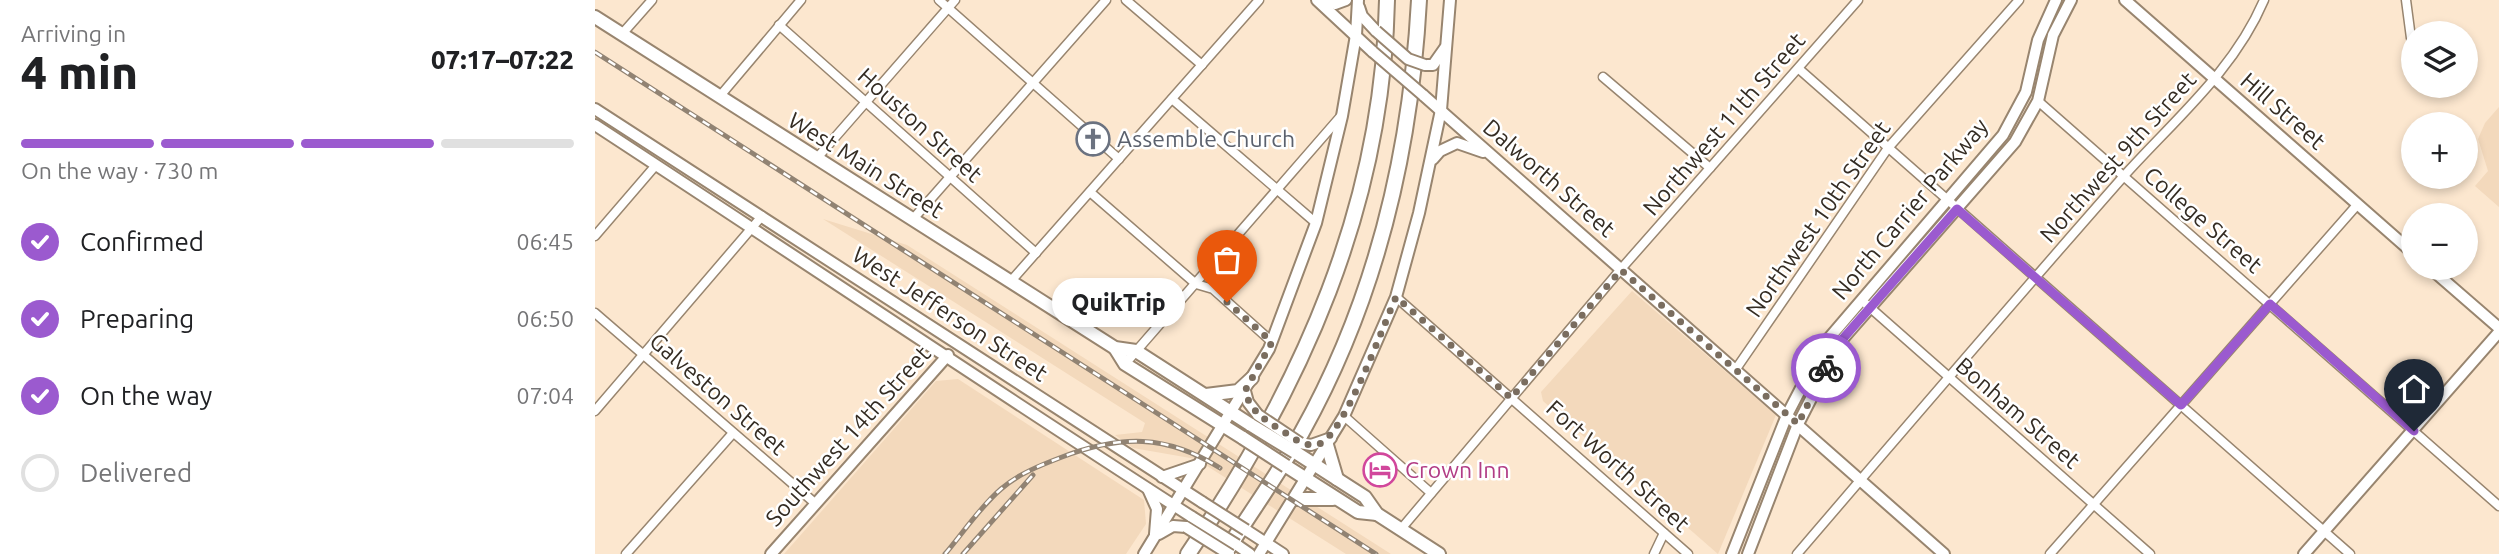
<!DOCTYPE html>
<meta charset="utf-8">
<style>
body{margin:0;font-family:Ubuntu,sans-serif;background:#f2f2f2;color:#202124;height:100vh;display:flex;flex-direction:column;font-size:26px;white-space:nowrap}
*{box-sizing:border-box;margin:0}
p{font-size:23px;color:#757577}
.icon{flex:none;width:38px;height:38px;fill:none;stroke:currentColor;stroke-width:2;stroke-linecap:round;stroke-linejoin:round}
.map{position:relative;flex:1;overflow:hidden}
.side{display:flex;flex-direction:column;background:#fff;width:595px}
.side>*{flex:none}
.buttons{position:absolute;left:1806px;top:21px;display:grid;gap:14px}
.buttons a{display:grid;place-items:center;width:77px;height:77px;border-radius:50%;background:#fff;box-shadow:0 4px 10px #0003;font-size:35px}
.pin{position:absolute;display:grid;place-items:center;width:60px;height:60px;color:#fff;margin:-72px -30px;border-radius:50% 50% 50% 0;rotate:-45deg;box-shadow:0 0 7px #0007}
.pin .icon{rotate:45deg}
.courier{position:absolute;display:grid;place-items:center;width:70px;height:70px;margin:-35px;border:5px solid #9b5acf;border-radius:50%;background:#fff;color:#222;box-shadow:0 2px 9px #0007}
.bubble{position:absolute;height:49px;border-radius:24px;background:#fff;box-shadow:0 4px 10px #0003;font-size:23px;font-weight:800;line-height:49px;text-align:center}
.summary em{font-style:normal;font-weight:800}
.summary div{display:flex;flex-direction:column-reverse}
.summary{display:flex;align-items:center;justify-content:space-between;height:119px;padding:0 21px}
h1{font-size:46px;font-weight:800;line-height:52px}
.bar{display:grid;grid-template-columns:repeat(4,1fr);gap:10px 7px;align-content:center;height:84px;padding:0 21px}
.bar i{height:9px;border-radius:5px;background:#e0e0e0}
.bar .active{background:#9b5acf}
.bar p{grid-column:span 4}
ol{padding:0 21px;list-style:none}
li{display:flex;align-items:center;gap:21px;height:77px}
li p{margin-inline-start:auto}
li .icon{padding:7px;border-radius:50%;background:#9b5acf;color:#fff;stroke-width:4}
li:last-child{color:#757577}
li i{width:38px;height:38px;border:4px solid #e0e0e0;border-radius:50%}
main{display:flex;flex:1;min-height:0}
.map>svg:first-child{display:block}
.built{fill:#f3d9bc}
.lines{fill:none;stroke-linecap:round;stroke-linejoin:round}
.street-casing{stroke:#98856f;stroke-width:11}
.secondary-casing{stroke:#98856f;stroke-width:14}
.primary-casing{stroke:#98856f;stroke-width:16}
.highway-casing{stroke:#98856f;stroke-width:18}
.street{stroke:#fff;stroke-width:8}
.secondary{stroke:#fff;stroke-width:10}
.primary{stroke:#fff;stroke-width:12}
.highway{stroke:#fff;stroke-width:14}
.rail-casing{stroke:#918373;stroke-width:5}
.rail{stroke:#fff;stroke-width:2.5;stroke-dasharray:8;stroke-linecap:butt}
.secondary-bridge-casing{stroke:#98856f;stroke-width:14;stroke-linecap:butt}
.primary-bridge-casing{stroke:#98856f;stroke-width:16;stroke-linecap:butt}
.secondary-bridge{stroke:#fff;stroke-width:10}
.primary-bridge{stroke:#fff;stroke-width:12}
.done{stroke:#7a6d5f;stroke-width:7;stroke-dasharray:0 12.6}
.route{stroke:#9b5acf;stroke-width:9}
.labels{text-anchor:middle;stroke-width:5;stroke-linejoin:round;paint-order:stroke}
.street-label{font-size:23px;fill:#342c23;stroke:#fff}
.worship-label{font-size:23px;fill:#5b616d;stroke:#fff;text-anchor:start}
.hotel-label{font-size:23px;fill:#b23c85;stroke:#fff;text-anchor:start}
</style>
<main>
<section class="side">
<div class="summary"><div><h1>4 min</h1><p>Arriving in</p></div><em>07:17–07:22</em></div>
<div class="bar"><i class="active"></i><i class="active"></i><i class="active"></i><i></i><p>On the way · 730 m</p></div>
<ol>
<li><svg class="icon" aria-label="check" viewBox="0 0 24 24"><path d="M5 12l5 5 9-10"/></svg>Confirmed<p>06:45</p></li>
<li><svg class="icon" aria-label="check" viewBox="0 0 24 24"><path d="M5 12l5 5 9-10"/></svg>Preparing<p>06:50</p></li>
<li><svg class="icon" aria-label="check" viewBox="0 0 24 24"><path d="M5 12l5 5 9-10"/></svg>On the way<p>07:04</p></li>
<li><i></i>Delivered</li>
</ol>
</section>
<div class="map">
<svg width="1904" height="554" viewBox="0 0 1904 554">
<rect width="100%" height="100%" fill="#fce7cf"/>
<!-- built -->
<g class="built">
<path d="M1904 107V207L1880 186 1893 171 1883 139 1890 123Z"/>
<path d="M228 219 312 245 796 554H751L601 459 538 448 520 435 547 432 550 423Z"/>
<path d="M1037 291 1181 415 1123 554 948 401 946 392Z"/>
<path d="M363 379 549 500 551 524 531 554H189L341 381Z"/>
</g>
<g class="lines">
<defs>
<g id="street">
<path d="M344 0 524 159"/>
<path d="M531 0 607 65"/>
<path d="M1811 0 1816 38"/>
<path d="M184 25 441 253"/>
<path d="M27 34 57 0"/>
<path d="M1204 69 1755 554"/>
<path d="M1008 77 1115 168"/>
<path d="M125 96 206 0"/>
<path d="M577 99 721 223"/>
<path d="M1443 101 1904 506"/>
<path d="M222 158 360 0"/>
<path d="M495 192 601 284 618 289 677 342"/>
<path d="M318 219 511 0"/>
<path d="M0 236 61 165"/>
<path d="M416 281 664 0"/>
<path d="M801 297 1093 554"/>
<path d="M1271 304 1555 554"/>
<path d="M0 313 221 504"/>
<path d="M530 364 746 116"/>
<path d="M1141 369 1293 148 1424 0"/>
<path d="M0 411 167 216"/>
<path d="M749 416 836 493"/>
<path d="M806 529 1026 269 1263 0"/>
<path d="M31 554 138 433"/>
<path d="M1059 554 1069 533"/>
<path d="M1202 554C1310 428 1418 302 1528 177 1578 121 1639 71 1669 0"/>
<path d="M1455 554 1762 205"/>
</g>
<g id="secondary">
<path d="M722 0 778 52"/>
<path d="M728 0 740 4 751 0"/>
<path d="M1530 0 1818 253"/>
<path d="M764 7 767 16 781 31"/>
<path d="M830 65H838L850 48"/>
<path d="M828 95 1349 554"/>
<path d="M0 109 607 502"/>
<path d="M0 125C199 255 396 388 597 517"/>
<path d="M838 159 845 151 862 143 888 152"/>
<path d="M1835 268 1904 328"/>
<path d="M650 391 653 402 663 415"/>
<path d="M705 443 716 445 736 438"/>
<path d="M567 477 605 464"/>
<path d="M553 489 562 509 560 534"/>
<path d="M651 530 688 554"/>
<path d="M564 534 578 526 591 527"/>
<path d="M642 545 655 554"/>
<path d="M176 554 353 355"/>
<path d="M549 554 674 349 721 223 747 116 761 35 763 0"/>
<path d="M664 554 749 416 801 297 824 213 846 110 855 0"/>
<path d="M1137 554 1192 415 1229 344 1408 135 1431 92 1443 40 1461 0"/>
<path d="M1153 554 1203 424 1245 342 1420 142 1443 101 1458 35 1476 0"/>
<path d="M1709 554 1904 332"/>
</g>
<g id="primary">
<path d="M0 17 520 348 541 351 656 425"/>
<path d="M520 348 530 364 648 438"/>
<path d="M611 395 643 391 657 378"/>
<path d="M732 445 742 479"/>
<path d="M700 452 770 497 782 514 844 554"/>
<path d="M691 466 763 512 782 514"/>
<path d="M700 499H738"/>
</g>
<g id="highway">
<path d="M630 553C655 513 684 473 707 432 781 299 816 151 824 0"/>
<path d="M593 554C707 386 788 206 792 0"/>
</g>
</defs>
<!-- street casing -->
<use href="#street" class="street-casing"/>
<!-- secondary casing -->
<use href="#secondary" class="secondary-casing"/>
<!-- primary casing -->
<use href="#primary" class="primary-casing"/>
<!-- highway casing -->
<use href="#highway" class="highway-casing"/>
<!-- street -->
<use href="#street" class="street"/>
<!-- secondary -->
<use href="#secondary" class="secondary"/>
<!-- primary -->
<use href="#primary" class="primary"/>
<!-- highway -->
<use href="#highway" class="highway"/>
<defs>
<g id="rail">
<path d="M0 52 781 554"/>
<path d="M350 554C368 533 385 507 406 489 423 474 446 465 467 457 526 435 571 434 625 468"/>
<path d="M368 554 438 475"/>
</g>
</defs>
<!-- rail casing -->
<use href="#rail" class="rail-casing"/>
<!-- rail -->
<use href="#rail" class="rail"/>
<defs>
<g id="secondary-bridge">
<path d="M781 31 813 59 830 65"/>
<path d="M778 52 828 95"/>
<path d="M663 415 705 443"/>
<path d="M607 502 651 530"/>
<path d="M597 517 642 545"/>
<path d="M591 527 634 554"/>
</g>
<g id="primary-bridge">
<path d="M656 425 700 452"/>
<path d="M648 438 691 466"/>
</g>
</defs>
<!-- secondary-bridge casing -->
<use href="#secondary-bridge" class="secondary-bridge-casing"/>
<!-- primary-bridge casing -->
<use href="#primary-bridge" class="primary-bridge-casing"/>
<!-- secondary-bridge -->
<use href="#secondary-bridge" class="secondary-bridge"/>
<!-- primary-bridge -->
<use href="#primary-bridge" class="primary-bridge"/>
</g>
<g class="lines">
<!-- done -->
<path class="done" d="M632 302 677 342 650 391C656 413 671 420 689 432 700 439 711 448 724 444 749 435 788 326 801 297L916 398 1026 270 1203 424 1231 368"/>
<!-- route -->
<path class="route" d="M1231 368 1245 342 1362 209 1586 405 1675 304 1819 431"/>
</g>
<!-- icons -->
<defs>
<symbol id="church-ring" viewBox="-11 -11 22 22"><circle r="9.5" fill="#fff" stroke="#6b7280" stroke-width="1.5"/><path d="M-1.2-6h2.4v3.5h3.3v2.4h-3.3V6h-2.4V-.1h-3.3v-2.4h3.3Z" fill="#6b7280"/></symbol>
<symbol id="hotel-ring" viewBox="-11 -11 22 22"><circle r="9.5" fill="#fff" stroke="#d1479c" stroke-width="1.5"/><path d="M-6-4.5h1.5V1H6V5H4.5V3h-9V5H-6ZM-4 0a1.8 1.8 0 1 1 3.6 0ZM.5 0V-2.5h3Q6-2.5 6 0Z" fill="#d1479c"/></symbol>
</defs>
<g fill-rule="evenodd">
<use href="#church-ring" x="479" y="120" width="38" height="38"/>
<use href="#hotel-ring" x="766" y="451" width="38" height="38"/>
</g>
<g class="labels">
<!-- street labels -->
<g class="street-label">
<text transform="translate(1688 111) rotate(41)" y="8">Hill Street</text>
<text transform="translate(1129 124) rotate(-49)" y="8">Northwest 11th Street</text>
<text transform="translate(325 125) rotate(42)" y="8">Houston Street</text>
<text transform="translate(1523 157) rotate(-48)" y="8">Northwest 9th Street</text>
<text transform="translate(271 165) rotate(32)" y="8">West Main Street</text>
<text transform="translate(954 178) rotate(41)" y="8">Dalworth Street</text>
<text transform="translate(1315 209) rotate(-50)" y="8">North Carrier Parkway</text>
<text transform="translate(1223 219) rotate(-55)" y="8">Northwest 10th Street</text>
<text transform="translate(1608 220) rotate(41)" y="8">College Street</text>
<text transform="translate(355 314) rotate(33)" y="8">West Jefferson Street</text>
<text transform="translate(123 394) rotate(41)" y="8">Galveston Street</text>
<text transform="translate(1423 413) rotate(41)" y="8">Bonham Street</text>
<text transform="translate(253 436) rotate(-48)" y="8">Southwest 14th Street</text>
<text transform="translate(1023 466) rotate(42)" y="8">Fort Worth Street</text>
</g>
<!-- worship labels -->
<g class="worship-label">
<text x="522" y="147">Assemble Church</text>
</g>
<!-- hotel labels -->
<g class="hotel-label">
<text x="810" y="478">Crown Inn</text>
</g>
</g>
</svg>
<div class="buttons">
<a><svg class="icon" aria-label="layers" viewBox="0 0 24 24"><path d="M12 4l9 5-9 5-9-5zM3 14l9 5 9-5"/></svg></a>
<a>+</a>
<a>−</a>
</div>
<div class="pin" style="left:632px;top:302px;background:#ea580c"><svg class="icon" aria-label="bag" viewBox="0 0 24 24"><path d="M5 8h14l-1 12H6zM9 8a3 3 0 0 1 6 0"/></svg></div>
<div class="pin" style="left:1819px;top:431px;background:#1f2937"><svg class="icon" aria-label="home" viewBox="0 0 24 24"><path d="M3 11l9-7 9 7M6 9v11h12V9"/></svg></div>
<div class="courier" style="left:1231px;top:368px"><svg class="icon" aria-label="bike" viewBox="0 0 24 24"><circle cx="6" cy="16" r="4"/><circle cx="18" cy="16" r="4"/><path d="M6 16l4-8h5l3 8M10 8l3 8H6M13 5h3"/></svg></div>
<div class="bubble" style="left:457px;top:278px;width:133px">QuikTrip</div>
</div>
</main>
